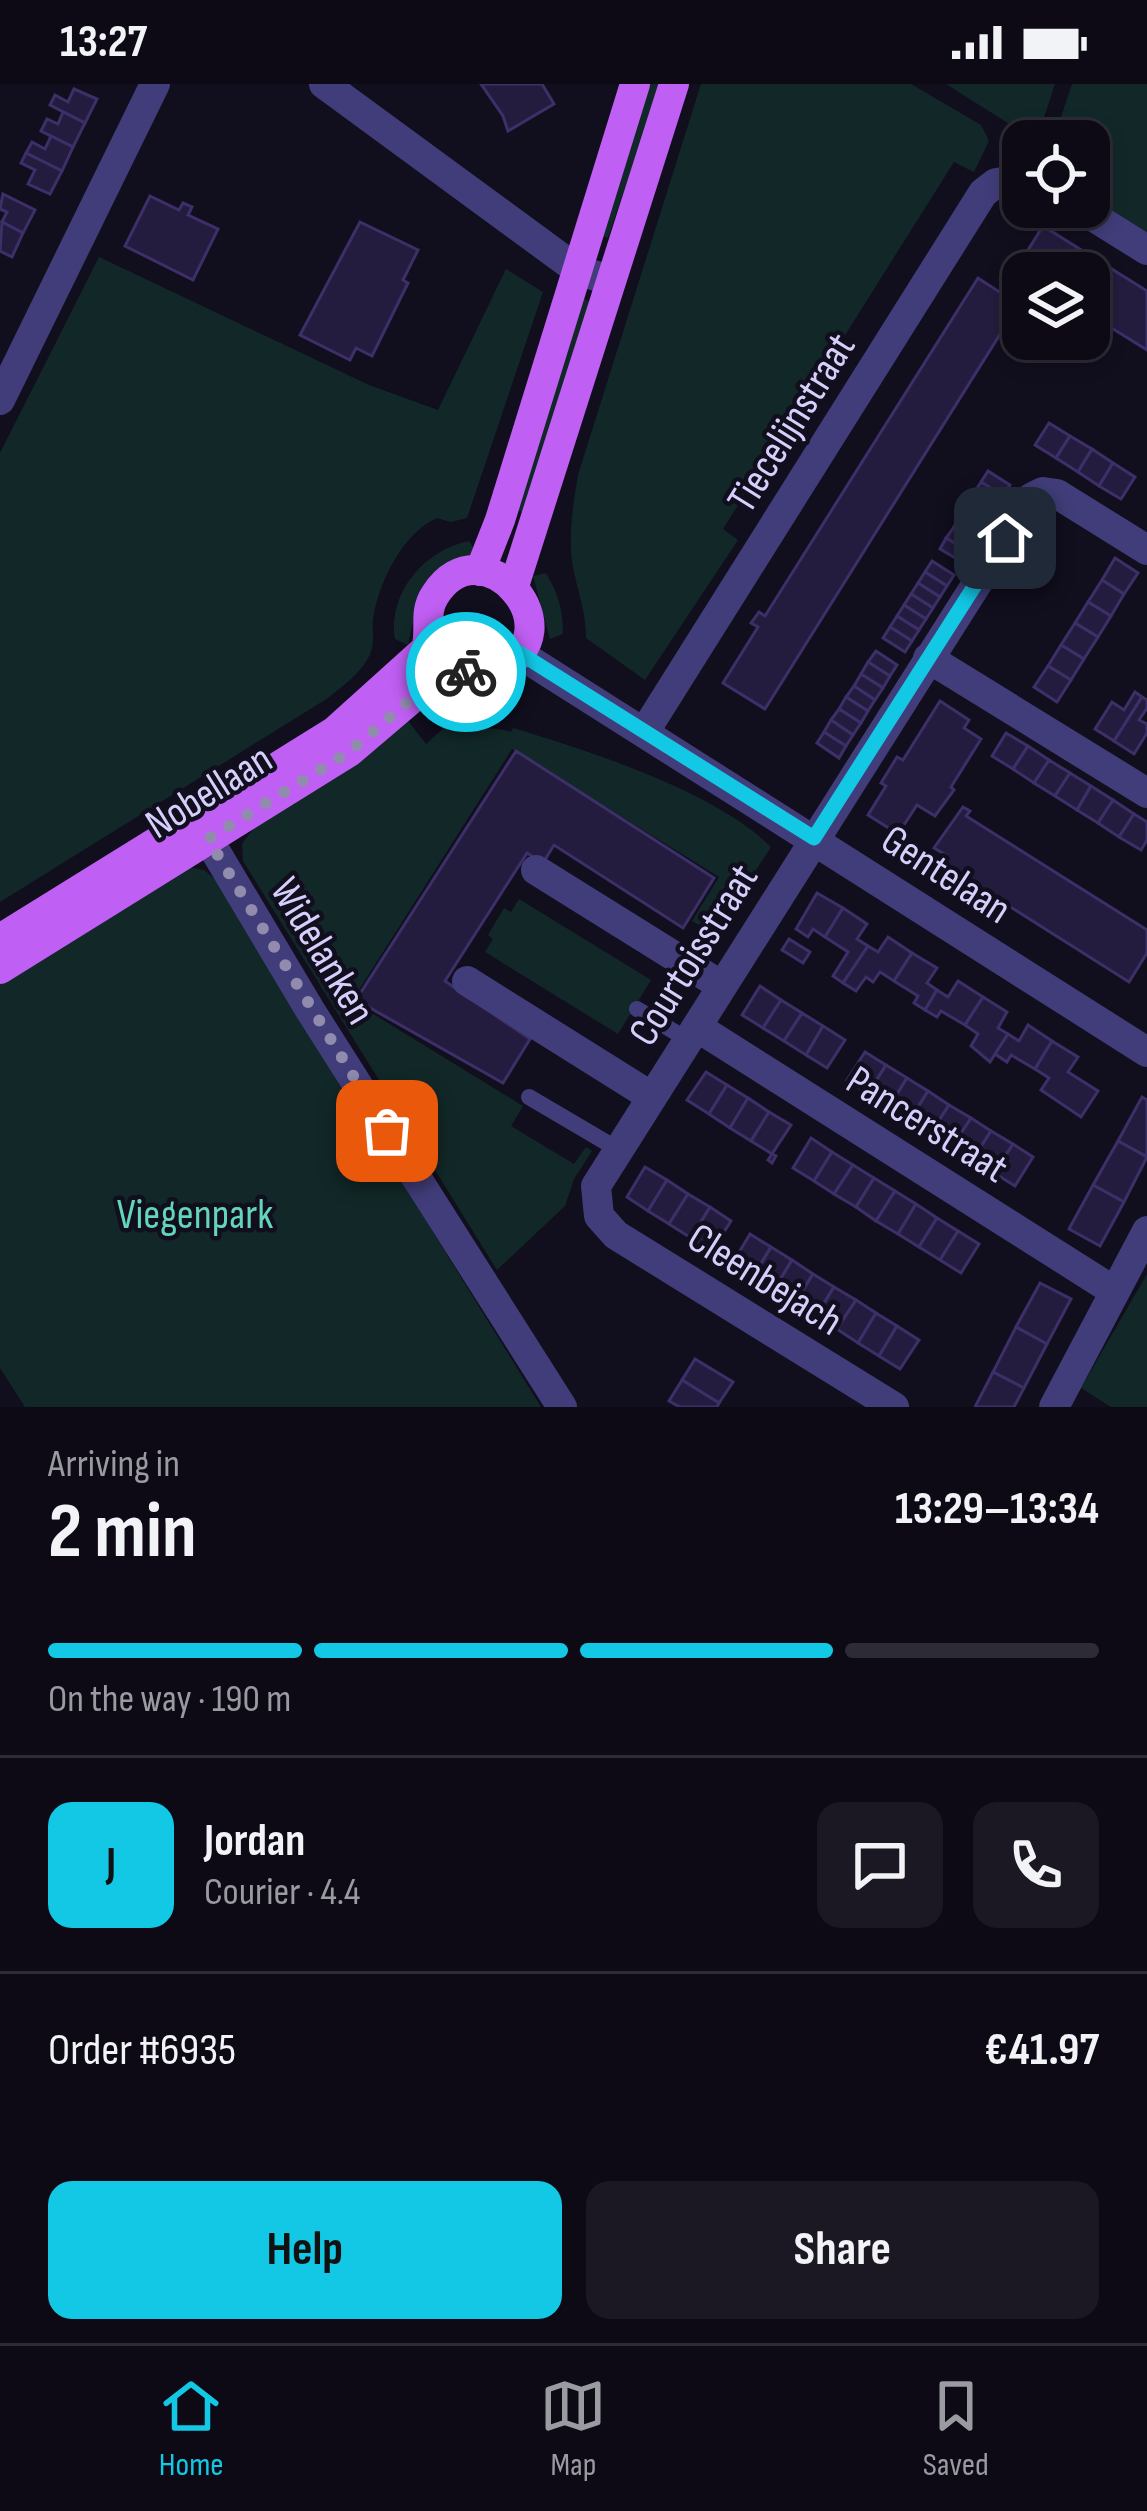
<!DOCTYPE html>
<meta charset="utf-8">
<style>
body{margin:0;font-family:"Sofia Sans Condensed",sans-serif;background:#1b1823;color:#f1f3f6;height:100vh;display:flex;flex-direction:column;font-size:45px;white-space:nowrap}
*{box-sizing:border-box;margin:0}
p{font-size:39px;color:#9a9aa1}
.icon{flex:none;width:66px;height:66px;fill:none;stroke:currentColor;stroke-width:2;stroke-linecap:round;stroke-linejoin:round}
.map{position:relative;height:1323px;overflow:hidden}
.side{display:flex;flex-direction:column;background:#0d0a16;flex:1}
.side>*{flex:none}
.buttons{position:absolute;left:1002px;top:36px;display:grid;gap:24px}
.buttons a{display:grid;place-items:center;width:108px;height:108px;border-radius:24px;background:#0d0a16;box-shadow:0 6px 18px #0003,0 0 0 3px #2d2b35;font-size:60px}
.pin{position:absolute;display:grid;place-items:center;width:102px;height:102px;color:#fff;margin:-51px;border-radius:24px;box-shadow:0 6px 18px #0006}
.courier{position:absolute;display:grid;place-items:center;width:120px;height:120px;margin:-60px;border:9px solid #12c8e5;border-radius:50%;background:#fff;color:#222;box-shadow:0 3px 15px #0007}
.overview em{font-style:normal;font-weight:700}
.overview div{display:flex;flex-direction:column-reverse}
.overview{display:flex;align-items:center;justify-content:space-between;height:204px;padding:0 48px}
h1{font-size:78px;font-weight:700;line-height:90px}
.bar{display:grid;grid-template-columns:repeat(4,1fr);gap:18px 12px;align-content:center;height:144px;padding:0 48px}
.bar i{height:15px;border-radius:9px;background:#2d2b35}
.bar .active{background:#12c8e5}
.bar p{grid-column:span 4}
.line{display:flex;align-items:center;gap:30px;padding:0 48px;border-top:3px solid #2d2b35}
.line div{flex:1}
.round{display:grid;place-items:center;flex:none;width:126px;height:126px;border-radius:24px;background:#1b1823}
.action{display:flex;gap:24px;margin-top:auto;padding:24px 48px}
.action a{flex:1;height:138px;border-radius:24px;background:#12c8e5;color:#111;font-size:48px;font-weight:700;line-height:138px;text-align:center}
.action a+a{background:#1b1823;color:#f1f3f6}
.status{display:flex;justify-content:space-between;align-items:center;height:84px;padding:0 60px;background:#0d0a16;direction:ltr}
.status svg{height:33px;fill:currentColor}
.tabs{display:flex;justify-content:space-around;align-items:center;height:168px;border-top:3px solid #2d2b35;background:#0d0a16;font-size:33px;color:#9a9aa1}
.tabs a{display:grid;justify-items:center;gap:6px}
.tabs .active{color:#12c8e5}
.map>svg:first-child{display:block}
.green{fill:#122828}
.building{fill:#241c3e;stroke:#3d2f68;stroke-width:3}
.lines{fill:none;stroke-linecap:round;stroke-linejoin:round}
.service{stroke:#413d7a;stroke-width:16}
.minor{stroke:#413d7a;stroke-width:30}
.tertiary{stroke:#413d7a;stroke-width:30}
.primary{stroke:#c05ff3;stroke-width:30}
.done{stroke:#918bae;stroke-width:12;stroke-dasharray:0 21.6}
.route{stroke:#12c8e5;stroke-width:15}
.labels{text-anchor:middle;stroke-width:9;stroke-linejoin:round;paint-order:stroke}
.street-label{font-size:42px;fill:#d6cffb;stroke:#110e1e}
.park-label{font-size:42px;fill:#62d5bc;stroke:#110e1e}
</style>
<div class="status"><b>13:27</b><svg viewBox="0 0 49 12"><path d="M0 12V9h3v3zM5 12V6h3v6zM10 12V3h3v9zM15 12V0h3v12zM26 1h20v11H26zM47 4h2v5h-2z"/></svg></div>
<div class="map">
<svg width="1147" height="1323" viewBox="0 0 1147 1323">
<rect width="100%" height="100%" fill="#110e1e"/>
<!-- green -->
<g class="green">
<path d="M647 0H660L608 154 599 151Z"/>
<path d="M701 0H911L981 41 989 57 974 88 954 78 723 445 738 456 645 596 586 554C586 529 579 512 574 488 567 457 573 422 578 391Z"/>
<path d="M946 0H1055L1036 57Z"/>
<path d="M1072 0H1147V150L1089 113V57H1053Z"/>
<path d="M99 173 369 301 438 326 506 185 543 208 467 434 451 438 437 434C403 449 379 497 373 535 372 544 374 555 372 564 367 585 344 601 328 614L0 818V369Z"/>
<path d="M580 213 593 219 527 430 514 425Z"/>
<path d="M469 457 476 467 419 510 408 561 395 555C388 508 425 466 469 457Z"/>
<path d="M546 489C558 509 563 526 563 550L550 555 533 492Z"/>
<path d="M519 601 521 614C496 626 475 628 448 620L446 607Z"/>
<path d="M406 634 426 660 446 642C468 648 492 641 511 648L513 644C589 667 715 707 771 763L714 850 692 837 719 793 512 665 352 917 523 1022 511 1042 574 1080 586 1063 592 1067 574 1095 565 1122 497 1186 243 777 242 760 257 740Z"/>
<path d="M187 783 204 786 214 794 541 1323H25L0 1284V897Z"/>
<path d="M519 815 651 896 618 950 485 868 493 855 488 851 504 824 511 828Z"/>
<path d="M1147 1190V1323H1111L1081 1304Z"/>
</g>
<!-- building -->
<g class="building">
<path d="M481 0H542L554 20 508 47 503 32Z"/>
<path d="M74 5 97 15 85 39 50 21 55 11 68 18Z"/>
<path d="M63 28 85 39 73 63 41 47 47 35 58 40Z"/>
<path d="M51 52 73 63 62 87 26 69 32 58 45 65Z"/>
<path d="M26 69 62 87 50 110 28 100 35 86 21 79Z"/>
<path d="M3 110 35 126 23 149 2 138 7 128 0 125Z"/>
<path d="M150 112 179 126 183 119 192 123 188 131 218 145 193 196 125 162Z"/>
<path d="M2 138 23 149 12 173 0 167Z"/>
<path d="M360 138 418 166 403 196 408 199 372 272 356 264 350 276 300 251Z"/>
<path d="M1043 142 1147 207V266L1089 230V189H1023V223L1019 220 765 625 723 599 758 543 751 539 759 528 765 532 978 194 1001 209Z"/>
<path d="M1049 339 1070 352 1056 374 1035 361Z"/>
<path d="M1070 352 1092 365 1078 388 1056 374Z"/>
<path d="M1092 365 1113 379 1099 402 1078 388Z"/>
<path d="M1113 379 1135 393 1121 415 1099 402Z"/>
<path d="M988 387 1010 401 1003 412 981 398Z"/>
<path d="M981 398 1003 412 996 423 974 409Z"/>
<path d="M974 409 996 423 989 434 967 420Z"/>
<path d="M967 420 989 434 982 445 960 431Z"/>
<path d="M960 431 982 445 975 456 954 443Z"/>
<path d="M954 443 975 456 968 467 946 454Z"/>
<path d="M946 454 968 467 962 478 940 465Z"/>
<path d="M1115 474 1138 489 1124 510 1102 496Z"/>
<path d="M932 477 954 491 947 502 925 488Z"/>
<path d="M925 488 947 502 940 513 918 499Z"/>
<path d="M1102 496 1124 510 1111 532 1088 518Z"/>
<path d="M918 499 940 513 933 524 911 510Z"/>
<path d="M911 510 933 524 926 535 904 521Z"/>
<path d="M1088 518 1111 532 1098 553 1075 539Z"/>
<path d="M904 521 926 535 919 546 897 532Z"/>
<path d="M897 532 919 546 912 557 890 543Z"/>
<path d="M1075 539 1098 553 1084 575 1061 561Z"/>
<path d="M890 543 912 557 905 568 883 554Z"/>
<path d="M1061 561 1084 575 1071 596 1048 582Z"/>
<path d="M876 567 897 581 890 592 868 578Z"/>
<path d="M868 578 890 592 883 604 861 590Z"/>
<path d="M1048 582 1071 596 1057 618 1034 603Z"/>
<path d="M861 590 883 604 875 616 854 602Z"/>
<path d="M854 602 875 616 868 627 846 613Z"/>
<path d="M1135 608 1142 613 1114 657 1095 645 1112 618 1124 626Z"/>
<path d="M846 613 868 627 861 639 839 625Z"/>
<path d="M1142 613 1147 616V624L1139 636 1147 640V649L1134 670 1114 657Z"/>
<path d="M940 617 969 636 964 644 981 655 951 703 954 706 935 732 917 721 898 750 868 731 886 702 881 699 897 673 903 676Z"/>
<path d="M839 625 861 639 853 651 831 636Z"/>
<path d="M831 636 853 651 846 662 824 648Z"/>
<path d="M824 648 846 662 839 674 817 659Z"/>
<path d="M1006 649 1028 662 1013 685 992 672Z"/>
<path d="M1028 662 1049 676 1034 699 1013 685Z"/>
<path d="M516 667 714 794 683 844 554 761 543 779 527 769 445 897 530 955 503 999 356 916Z"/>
<path d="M1049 676 1070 689 1055 712 1034 699Z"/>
<path d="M1070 689 1091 702 1077 726 1055 712Z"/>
<path d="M1091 702 1113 716 1098 739 1077 726Z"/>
<path d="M1113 716 1134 730 1119 753 1098 739Z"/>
<path d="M963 723 970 727 966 732 1147 846V869L1129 898 941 779 946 771 934 764Z"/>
<path d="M1134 730 1147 738V756L1141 766 1119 753Z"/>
<path d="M817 809 843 824 825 853 813 845 808 853 796 845Z"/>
<path d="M843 824 867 840 857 855 868 862 843 899 833 892 848 868 825 853Z"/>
<path d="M888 853 912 869 894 897 880 888 873 898 866 893 856 907 843 899 868 862 878 868Z"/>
<path d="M789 855 810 868 803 879 782 866Z"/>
<path d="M912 869 937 884 927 899 937 906 925 926 914 919 918 912 894 897Z"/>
<path d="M958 897 983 913 965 941 941 927 937 933 925 926 937 906 948 913Z"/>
<path d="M760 902 781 916 763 944 742 931Z"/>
<path d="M983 913 1007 928 998 944 1008 950 990 978 971 962 978 950 965 941Z"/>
<path d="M781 916 802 929 784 957 763 944Z"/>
<path d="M802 929 823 942 806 971 784 957Z"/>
<path d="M1028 941 1052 957 1035 985 1011 971 1007 978 995 970 1008 950 1019 957Z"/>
<path d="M823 942 845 956 827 984 806 971Z"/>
<path d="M1052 957 1078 973 1068 988 1098 1007 1081 1033 1041 1006 1049 994 1035 985Z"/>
<path d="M865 968 886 981 868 1010 847 996Z"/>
<path d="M886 981 907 994 889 1023 868 1010Z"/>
<path d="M706 988 727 1001 709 1030 687 1016Z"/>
<path d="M907 994 928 1007 910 1036 889 1023Z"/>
<path d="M727 1001 748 1014 730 1044 709 1030Z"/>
<path d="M928 1007 949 1021 931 1049 910 1036Z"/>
<path d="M1142 1013 1147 1016V1073L1118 1057Z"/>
<path d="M748 1014 769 1028 751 1057 730 1044Z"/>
<path d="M949 1021 971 1034 952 1063 931 1049Z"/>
<path d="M769 1028 791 1041 772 1070 776 1072 772 1079 768 1076 772 1070 751 1057Z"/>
<path d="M971 1034 991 1047 973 1075 952 1063Z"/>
<path d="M991 1047 1013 1060 994 1089 973 1075Z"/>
<path d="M811 1054 832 1068 814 1097 793 1084Z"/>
<path d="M1118 1057 1147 1073 1124 1118 1093 1101Z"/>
<path d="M1013 1060 1033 1073 1015 1102 994 1089Z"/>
<path d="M832 1068 853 1081 834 1110 814 1097Z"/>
<path d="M853 1081 874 1094 856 1123 834 1110Z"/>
<path d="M645 1083 667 1096 648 1127 627 1113Z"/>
<path d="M874 1094 895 1107 876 1137 856 1123Z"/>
<path d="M667 1096 688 1110 669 1140 648 1127Z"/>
<path d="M1093 1101 1124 1118 1100 1162 1069 1145Z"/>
<path d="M895 1107 916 1120 898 1150 876 1137Z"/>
<path d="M688 1110 710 1123 691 1154 669 1140Z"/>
<path d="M916 1120 937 1134 919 1163 898 1150Z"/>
<path d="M710 1123 731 1137 712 1167 691 1154Z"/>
<path d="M937 1134 958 1147 940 1176 919 1163Z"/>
<path d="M958 1147 979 1160 961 1189 940 1176Z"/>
<path d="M750 1150 771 1163 753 1193 732 1180Z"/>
<path d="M771 1163 792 1176 774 1206 753 1193Z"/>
<path d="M792 1176 813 1190 795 1219 774 1206Z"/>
<path d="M813 1190 834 1203 816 1232 795 1219Z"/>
<path d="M1040 1199 1071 1215 1047 1260 1016 1243Z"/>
<path d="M834 1203 856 1216 837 1245 816 1232Z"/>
<path d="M856 1216 876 1229 858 1259 837 1245Z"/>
<path d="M876 1229 897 1242 879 1272 858 1259Z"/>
<path d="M897 1242 919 1256 900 1285 879 1272Z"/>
<path d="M1016 1243 1047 1260 1024 1304 993 1288Z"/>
<path d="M695 1275 733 1298 719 1319 682 1296Z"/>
<path d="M993 1288 1024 1304 1014 1323H975Z"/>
<path d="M682 1296 719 1319 717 1323H680L669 1317Z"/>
</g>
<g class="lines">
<!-- service -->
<g class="service">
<path d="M637 925 688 956"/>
<path d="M529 1013 619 1066"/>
</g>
<!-- minor -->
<g class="minor">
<path d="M324 0 579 187 610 196"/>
<path d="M1078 123 1147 166"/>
<path d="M0 316 155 0"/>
<path d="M928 574 1147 709"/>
<path d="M645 647 983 109 996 99 1023 95"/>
<path d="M208 755 310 926 562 1323"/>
<path d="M536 786 722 902"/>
<path d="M467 897 652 1013"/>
<path d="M697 943 1114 1207"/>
<path d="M894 1323 616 1151 599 1132 596 1102 1031 414 1043 408 1057 410 1147 466"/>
<path d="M1054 1323 1147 1147"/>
</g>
<!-- tertiary -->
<path class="tertiary" d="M518 569 1147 968"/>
<!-- primary -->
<g class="primary">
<path d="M480 487 500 436 635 0"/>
<path d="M514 502 674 0"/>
<path d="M0 855 335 647 426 565C432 547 423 529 435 511 482 437 579 548 499 584 480 593 462 584 443 588L349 668 0 885"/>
</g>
</g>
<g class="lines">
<!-- done -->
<path class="done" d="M387 1047 208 755 349 668 443 588H466"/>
<!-- route -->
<path class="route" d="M466 588 494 586 518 568 814 754 1005 454"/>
</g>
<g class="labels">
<!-- street labels -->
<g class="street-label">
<text transform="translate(790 338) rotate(-58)" y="15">Tiecelijnstraat</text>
<text transform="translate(208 706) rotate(-32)" y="15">Nobellaan</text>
<text transform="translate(947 789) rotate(33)" y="15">Gentelaan</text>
<text transform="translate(324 866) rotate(59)" y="15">Widelanken</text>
<text transform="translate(692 870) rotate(-58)" y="15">Courtoisstraat</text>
<text transform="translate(928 1039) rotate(32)" y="15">Pancerstraat</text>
<text transform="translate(766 1194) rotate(32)" y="15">Cleenbejach</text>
</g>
<!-- park labels -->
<g class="park-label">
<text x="195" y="1144">Viegenpark</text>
</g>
</g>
</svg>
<div class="buttons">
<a><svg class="icon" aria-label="locate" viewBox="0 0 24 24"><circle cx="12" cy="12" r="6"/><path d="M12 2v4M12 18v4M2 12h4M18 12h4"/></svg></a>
<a><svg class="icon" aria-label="layers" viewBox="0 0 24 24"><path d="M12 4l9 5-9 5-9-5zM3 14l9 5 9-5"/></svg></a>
</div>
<div class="pin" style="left:387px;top:1047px;background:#ea580c"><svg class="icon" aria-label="bag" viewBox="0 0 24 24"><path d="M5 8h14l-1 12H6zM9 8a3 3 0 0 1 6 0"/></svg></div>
<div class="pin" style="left:1005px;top:454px;background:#1f2937"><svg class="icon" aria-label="home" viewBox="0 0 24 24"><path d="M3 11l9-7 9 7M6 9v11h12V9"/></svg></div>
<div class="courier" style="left:466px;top:588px"><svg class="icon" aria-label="bike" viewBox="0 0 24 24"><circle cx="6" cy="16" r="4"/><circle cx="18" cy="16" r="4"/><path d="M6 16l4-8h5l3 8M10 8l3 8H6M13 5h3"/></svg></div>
</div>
<section class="side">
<div class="overview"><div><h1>2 min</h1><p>Arriving in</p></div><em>13:29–13:34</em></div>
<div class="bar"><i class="active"></i><i class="active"></i><i class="active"></i><i></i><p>On the way · 190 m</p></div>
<div class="line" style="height:216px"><b class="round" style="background:#12c8e5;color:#111">J</b><div><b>Jordan</b><p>Courier · 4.4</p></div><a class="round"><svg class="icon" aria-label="chat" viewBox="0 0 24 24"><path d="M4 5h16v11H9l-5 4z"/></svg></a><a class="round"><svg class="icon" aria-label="phone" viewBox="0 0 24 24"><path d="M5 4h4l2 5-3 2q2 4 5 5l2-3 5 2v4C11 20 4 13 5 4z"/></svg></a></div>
<div class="line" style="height:156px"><div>Order #6935</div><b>€41.97</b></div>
<div class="action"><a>Help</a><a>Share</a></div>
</section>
<nav class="tabs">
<a class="active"><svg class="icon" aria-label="home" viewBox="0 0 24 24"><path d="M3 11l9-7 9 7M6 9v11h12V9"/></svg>Home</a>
<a><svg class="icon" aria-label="map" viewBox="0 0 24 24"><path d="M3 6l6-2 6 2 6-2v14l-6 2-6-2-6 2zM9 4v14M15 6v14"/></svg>Map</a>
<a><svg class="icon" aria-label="saved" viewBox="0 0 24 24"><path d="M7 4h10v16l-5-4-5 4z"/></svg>Saved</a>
</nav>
